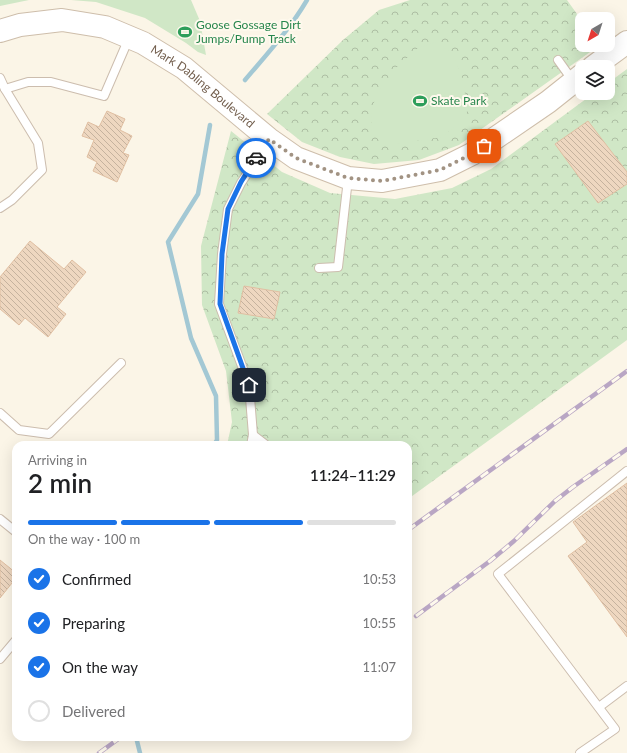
<!DOCTYPE html>
<meta charset="utf-8">
<style>
body{margin:0;font-family:Lato,sans-serif;background:#f6f6f6;color:#202124;height:100vh;display:flex;flex-direction:column;font-size:15px;white-space:nowrap}
*{box-sizing:border-box;margin:0}
p{font-size:13px;color:#757577}
.icon{flex:none;width:22px;height:22px;fill:none;stroke:currentColor;stroke-width:2;stroke-linecap:round;stroke-linejoin:round}
.map{position:relative;flex:1;overflow:hidden}
.details{position:absolute;left:12px;top:441px;width:400px;height:300px;display:flex;flex-direction:column;background:#fff;border-radius:12px;box-shadow:0 4px 16px #0002}
.details>*{flex:none}
.needle{width:26px;rotate:219deg}
.buttons{position:absolute;left:575px;top:12px;display:grid;gap:8px}
.buttons a{display:grid;place-items:center;width:40px;height:40px;border-radius:8px;background:#fff;box-shadow:0 4px 16px #0002;font-size:20px}
.pin{position:absolute;display:grid;place-items:center;width:34px;height:34px;color:#fff;margin:-17px;border-radius:8px;box-shadow:0 2px 6px #0006}
.courier{position:absolute;display:grid;place-items:center;width:40px;height:40px;margin:-20px;border:3px solid #1a73e8;border-radius:50%;background:#fff;color:#222;box-shadow:0 1px 5px #0007}
.head em{font-style:normal;font-weight:600}
.head div{display:flex;flex-direction:column-reverse}
.head{display:flex;align-items:center;justify-content:space-between;height:68px;padding:0 16px}
h1{font-size:26px;font-weight:600;line-height:30px}
.bar{display:grid;grid-template-columns:repeat(4,1fr);gap:6px 4px;align-content:center;height:48px;padding:0 16px}
.bar i{height:5px;border-radius:3px;background:#e0e0e0}
.bar .current{background:#1a73e8}
.bar p{grid-column:span 4}
ol{padding:0 16px;list-style:none}
li{display:flex;align-items:center;gap:12px;height:44px}
li p{margin-inline-start:auto}
li .icon{padding:4px;border-radius:50%;background:#1a73e8;color:#fff;stroke-width:4}
li:last-child{color:#757577}
li i{width:22px;height:22px;border:2px solid #e0e0e0;border-radius:50%}
.map>svg:first-child{display:block}
.park{fill:url(#park-crowns)}
.garden{fill:#d0e7c6}
.lines{fill:none;stroke-linecap:round;stroke-linejoin:round}
.stream{stroke:#a3c8d4;stroke-width:4.5}
.building{fill:url(#building-back-hatch);stroke:#e0bfa2}
.lane-casing{stroke:#ccbdae;stroke-width:10}
.secondary-casing{stroke:#cebeab;stroke-width:24}
.lane{stroke:#fff;stroke-width:8}
.secondary{stroke:#fff;stroke-width:22}
.rail-casing{stroke:#b9a6c4;stroke-width:4.5}
.rail{stroke:#fef9ed;stroke-width:3;stroke-dasharray:9;stroke-linecap:butt}
.done{stroke:#a29383;stroke-width:4;stroke-dasharray:0 7.2}
.route{stroke:#1a73e8;stroke-width:5}
.labels{text-anchor:middle;stroke-width:4;stroke-linejoin:round;paint-order:stroke}
.leisure-label{font-size:12px;fill:#27864d;stroke:#fef9ed;text-anchor:start}
.street-label{font-size:12px;fill:#725e4d;stroke:#fef9ed}
</style>
<div class="map">
<svg width="627" height="753" viewBox="0 0 627 753">
<defs>
<pattern id="park-crowns" width="20" height="18" patternUnits="userSpaceOnUse"><rect width="20" height="18" fill="#d0e7c6"/><path d="M2 6a3 3 0 1 1 6 0M12 15a3 3 0 1 1 6 0" fill="none" stroke="#adbea3"/></pattern>
<pattern id="building-back-hatch" width="6" height="6" patternUnits="userSpaceOnUse"><rect width="6" height="6" fill="#eed7c0"/><path d="M-1 5l2 2M0 0l6 6M5-1l2 2" fill="none" stroke="#c5b29e"/></pattern>
</defs>
<rect width="100%" height="100%" fill="#fbf5e7"/>
<!-- park -->
<g class="park">
<path d="M410 0H567L582 21V45H600L459 145 419 160 374 164 340 157 302 142 267 114 343 40 379 10Z"/>
<path d="M627 69V340L408 499V445H227L232 422 226 371 202 305 201 246 231 131 282 172 330 193 395 199 452 188 491 169 594 93H608V83Z"/>
</g>
<!-- garden -->
<g class="garden">
<path d="M0 0H29L0 6Z"/>
<path d="M71 0H191L200 21 206 55 198 52 186 43 145 18 96 2Z"/>
<path d="M436 42 452 53 460 71 464 86 467 112 458 125 441 137 397 144 383 143 372 134 371 110 378 92 394 70 418 48Z"/>
</g>
<g class="lines">
<!-- stream -->
<g class="stream">
<path d="M245 80C267 54 290 29 307 0"/>
<path d="M210 125 198 194 168 242 191 338 216 396 217 440 214 445"/>
<path d="M136 737 140 753"/>
</g>
</g>
<!-- building -->
<g class="building">
<path d="M107 111 125 119 120 130 132 136 123 153 129 155 117 182 93 171 97 162 87 157 94 140 82 136 88 122 99 127Z"/>
<path d="M588 121 627 172V184L598 203 555 144Z"/>
<path d="M30 241 64 269 72 260 86 272 57 307 66 314 48 337 25 318 19 325 0 309V277Z"/>
<path d="M244 286 280 292 274 319 238 313Z"/>
<path d="M627 483V637L568 556 587 542 573 522Z"/>
<path d="M0 560 16 573V578L0 598Z"/>
</g>
<g class="lines">
<defs>
<g id="lane">
<path d="M558 60 573 81"/>
<path d="M0 78 5 89 28 82H51L104 96 129 38"/>
<path d="M0 208 12 200 42 170 38 143 5 89"/>
<path d="M319 268 338 267 348 179"/>
<path d="M0 413 19 430 49 434 121 363"/>
<path d="M253 435 266 445"/>
<path d="M251 445 253 435 249 385 219 304 222 254 228 209 241 183 269 140"/>
<path d="M0 519 16 532"/>
<path d="M0 659 16 640"/>
<path d="M599 707 627 686"/>
<path d="M580 753 615 729 498 574 627 471"/>
</g>
<g id="secondary">
<path id="s1" d="M0 31 20 25 62 20 105 27 143 43 184 68 269 139 296 158 348 178 382 181 440 170 472 154 548 102 582 75"/>
<path d="M593 67 627 42"/>
</g>
</defs>
<!-- lane casing -->
<use href="#lane" class="lane-casing"/>
<!-- secondary casing -->
<use href="#secondary" class="secondary-casing"/>
<!-- lane -->
<use href="#lane" class="lane"/>
<!-- secondary -->
<use href="#secondary" class="secondary"/>
<defs>
<g id="rail">
<path d="M408 530 627 371"/>
<path d="M416 616 490 561 514 541 555 501 573 487 627 449"/>
<path d="M99 753 121 737"/>
</g>
</defs>
<!-- rail casing -->
<use href="#rail" class="rail-casing"/>
<!-- rail -->
<use href="#rail" class="rail"/>
</g>
<g class="lines">
<!-- done -->
<path class="done" d="M256 158 269 139 296 158 348 178 382 181 440 170 472 154 484 146"/>
<!-- route -->
<path class="route" d="M249 385 220 304 222 254 228 209 241 182 256 158"/>
</g>
<!-- icons -->
<defs>
<symbol id="stadium-bare" viewBox="-9 -9 18 18"><path d="M0-5a6.5 5 0 1 0 0 10a6.5 5 0 1 0 0-10ZM-3.5-1.8h7v3.6h-7Z" fill="#2e9e5b" stroke="#fef9ed" stroke-width="2.5" paint-order="stroke"/></symbol>
</defs>
<g fill-rule="evenodd">
<use href="#stadium-bare" x="175" y="22" width="20" height="20"/>
<use href="#stadium-bare" x="410" y="91" width="20" height="20"/>
</g>
<g class="labels">
<!-- leisure labels -->
<g class="leisure-label">
<text x="196" y="29">Goose Gossage Dirt<tspan x="196" dy="14">Jumps/Pump Track</tspan></text>
<text x="431" y="105">Skate Park</text>
</g>
<!-- street labels -->
<g class="street-label">
<text dy="4" stroke="none"><textPath href="#s1" startOffset="222">Mark Dabling Boulevard</textPath></text>
</g>
</g>
</svg>
<div class="buttons">
<a><svg class="needle" viewBox="-14 -14 28 28"><path d="M0-13l5 13h-10z" fill="#e53935"/><path d="M0 13l5-13h-10z" fill="#757577"/></svg></a>
<a><svg class="icon" aria-label="layers" viewBox="0 0 24 24"><path d="M12 4l9 5-9 5-9-5zM3 14l9 5 9-5"/></svg></a>
</div>
<div class="pin" style="left:484px;top:146px;background:#ea580c"><svg class="icon" aria-label="bag" viewBox="0 0 24 24"><path d="M5 8h14l-1 12H6zM9 8a3 3 0 0 1 6 0"/></svg></div>
<div class="pin" style="left:249px;top:385px;background:#1f2937"><svg class="icon" aria-label="home" viewBox="0 0 24 24"><path d="M3 11l9-7 9 7M6 9v11h12V9"/></svg></div>
<div class="courier" style="left:256px;top:158px"><svg class="icon" aria-label="car" viewBox="0 0 24 24"><path d="M5 17H2v-5l4-1 3-4h7l3 4 3 1v5h-3M9 17h6M6 11h13"/><circle cx="7" cy="17" r="2"/><circle cx="17" cy="17" r="2"/></svg></div>
<section class="details">
<div class="head"><div><h1>2 min</h1><p>Arriving in</p></div><em>11:24–11:29</em></div>
<div class="bar"><i class="current"></i><i class="current"></i><i class="current"></i><i></i><p>On the way · 100 m</p></div>
<ol>
<li><svg class="icon" aria-label="check" viewBox="0 0 24 24"><path d="M5 12l5 5 9-10"/></svg>Confirmed<p>10:53</p></li>
<li><svg class="icon" aria-label="check" viewBox="0 0 24 24"><path d="M5 12l5 5 9-10"/></svg>Preparing<p>10:55</p></li>
<li><svg class="icon" aria-label="check" viewBox="0 0 24 24"><path d="M5 12l5 5 9-10"/></svg>On the way<p>11:07</p></li>
<li><i></i>Delivered</li>
</ol>
</section>
</div>
